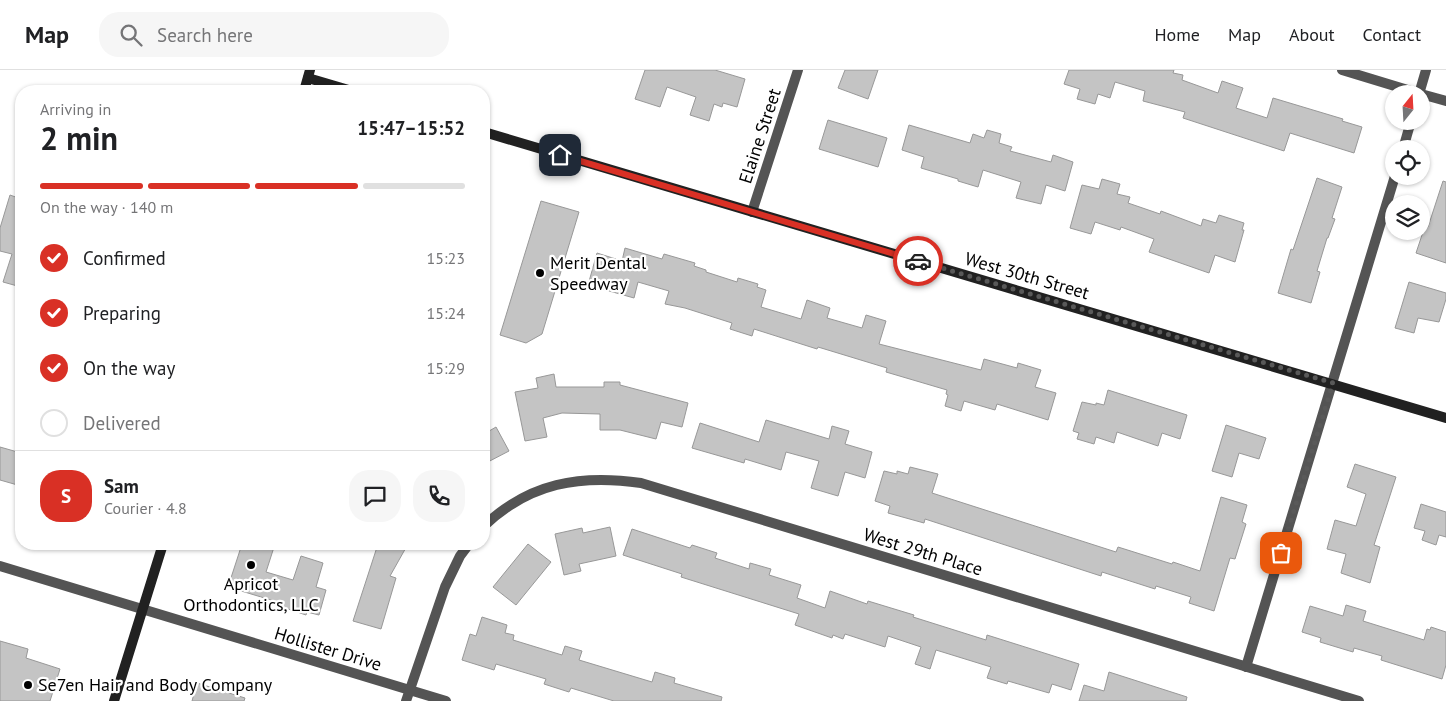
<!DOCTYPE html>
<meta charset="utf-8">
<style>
body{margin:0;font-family:"PT Sans",sans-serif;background:#f6f6f6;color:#202124;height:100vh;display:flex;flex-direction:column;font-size:19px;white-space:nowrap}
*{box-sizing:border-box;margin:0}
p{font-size:16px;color:#757577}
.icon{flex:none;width:28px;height:28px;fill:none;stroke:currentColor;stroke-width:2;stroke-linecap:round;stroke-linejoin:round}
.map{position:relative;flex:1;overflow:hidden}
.drawer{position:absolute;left:15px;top:15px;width:475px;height:465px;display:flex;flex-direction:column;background:#fff;border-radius:20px;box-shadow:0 1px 4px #0004}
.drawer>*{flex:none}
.needle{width:32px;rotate:18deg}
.controls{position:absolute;left:1385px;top:15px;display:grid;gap:10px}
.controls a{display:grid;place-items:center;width:45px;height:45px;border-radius:50%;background:#fff;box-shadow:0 1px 4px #0004;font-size:25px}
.pin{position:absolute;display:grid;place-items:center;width:42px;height:42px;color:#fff;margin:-21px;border-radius:10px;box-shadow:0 2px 8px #0006}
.courier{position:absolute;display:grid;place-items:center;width:50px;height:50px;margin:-25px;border:4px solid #d93025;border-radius:50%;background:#fff;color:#222;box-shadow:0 1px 6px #0007}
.head em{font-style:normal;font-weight:600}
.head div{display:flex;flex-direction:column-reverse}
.head{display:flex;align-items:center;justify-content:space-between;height:85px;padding:0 25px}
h1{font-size:32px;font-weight:600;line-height:38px}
.bar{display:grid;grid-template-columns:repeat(4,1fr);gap:8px 5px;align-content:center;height:60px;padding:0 25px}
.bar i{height:6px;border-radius:4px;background:#e0e0e0}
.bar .current{background:#d93025}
.bar p{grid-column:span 4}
.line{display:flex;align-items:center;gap:12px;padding:0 25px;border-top:1px solid #e0e0e0}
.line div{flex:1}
.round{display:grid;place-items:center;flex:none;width:52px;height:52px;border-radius:20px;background:#f6f6f6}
ol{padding:0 25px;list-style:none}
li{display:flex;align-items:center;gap:15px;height:55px}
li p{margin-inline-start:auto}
li .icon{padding:5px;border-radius:50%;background:#d93025;color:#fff;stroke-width:4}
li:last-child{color:#757577}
li i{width:28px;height:28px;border:2px solid #e0e0e0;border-radius:50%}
header{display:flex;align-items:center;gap:30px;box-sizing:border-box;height:70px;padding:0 25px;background:#fff;border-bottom:1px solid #e0e0e0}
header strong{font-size:24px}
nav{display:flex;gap:28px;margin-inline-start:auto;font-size:18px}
.search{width:350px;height:45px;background:#f6f6f6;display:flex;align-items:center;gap:12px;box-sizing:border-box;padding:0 18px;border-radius:20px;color:#757577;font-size:19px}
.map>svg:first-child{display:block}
.building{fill:#c4c4c4;stroke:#989898}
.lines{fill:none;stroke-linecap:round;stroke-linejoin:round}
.street{stroke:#545454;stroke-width:10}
.secondary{stroke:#212121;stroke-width:10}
.done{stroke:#595959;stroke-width:5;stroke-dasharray:0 9}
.route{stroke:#d93025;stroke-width:6}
.poi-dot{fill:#000;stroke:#fff;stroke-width:2}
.labels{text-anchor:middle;stroke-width:4.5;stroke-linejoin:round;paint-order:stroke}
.street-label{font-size:18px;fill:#000;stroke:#fff}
.poi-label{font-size:18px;fill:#000;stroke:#fff;text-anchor:start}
</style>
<header>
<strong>Map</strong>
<div class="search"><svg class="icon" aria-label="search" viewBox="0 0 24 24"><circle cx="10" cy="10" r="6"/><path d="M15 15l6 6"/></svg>Search here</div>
<nav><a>Home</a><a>Map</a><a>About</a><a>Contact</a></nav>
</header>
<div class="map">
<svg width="1446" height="631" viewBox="0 0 1446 631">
<rect width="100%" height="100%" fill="#fff"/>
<!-- building -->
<g class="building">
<path d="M645 0H715L745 9 737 37 723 33 722 37 714 34 709 51 690 45 696 27 667 17 660 37 635 29Z"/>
<path d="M845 0H878L868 29 838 18Z"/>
<path d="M1069 0H1174L1173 3 1183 5 1182 10 1218 23 1222 11 1243 18 1236 38 1267 48 1273 28 1343 49 1342 51 1362 57 1354 83 1290 63 1284 81 1183 48 1185 42 1143 31 1145 21 1115 12 1110 28 1098 24 1095 34 1077 29 1080 19 1064 14Z"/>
<path d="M828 50 887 68 878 97 819 79Z"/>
<path d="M909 55 970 73 973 64 984 68 987 60 1001 64 999 73 1012 77 1010 81 1051 92 1053 85 1073 92 1065 121 1046 115 1041 134 1016 128 1021 112 983 100 978 117 958 111V109L921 98 924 87 902 80Z"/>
<path d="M1317 108 1342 117 1332 148 1335 149 1328 168H1327L1317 201 1320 202 1311 233 1278 223 1291 179 1293 180Z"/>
<path d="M1102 109 1120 114 1117 124 1130 127 1128 133 1160 144 1161 141 1201 156 1203 149 1216 153 1219 145 1244 153 1242 160H1244L1235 192 1215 185 1209 203 1149 182 1154 169 1121 157 1120 160 1095 152 1091 164 1070 158 1082 115 1099 119Z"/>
<path d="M1443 111 1446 112V193L1416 183 1425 156 1428 157Z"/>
<path d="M10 125 21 129V217L3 212 12 184 0 181V158Z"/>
<path d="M541 131 579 142 542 264 526 273 500 265Z"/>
<path d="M625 178 662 189 664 184 695 193 694 196 706 200V202L737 212 738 208 758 214 757 217 766 220 761 237 801 249 807 230 830 238 827 248 862 258 866 245 886 251 879 274 981 300 984 289 1017 298 1018 293 1041 300 1035 317 1056 323 1048 350 997 334 995 340 964 331 961 341 945 336 948 325 946 324 947 320 886 302 887 298 818 277 817 279 754 259 752 266 730 259 732 253 685 238 665 234 669 221 638 212 634 228 588 215 597 183 622 191Z"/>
<path d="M1409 212 1446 223V229L1439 252 1418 248 1414 263 1395 258Z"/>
<path d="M554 304 556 317H604V312H620V315L688 333 682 357 661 352 656 369 620 360H600V344L562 343 543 348 547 367 525 371 515 322 538 318 536 308Z"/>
<path d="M1108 320 1187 345 1180 369 1162 363 1158 376 1117 362 1114 373 1096 367 1094 374 1077 369 1079 363 1073 361 1082 332 1096 335V333L1104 335Z"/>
<path d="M766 350 829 369 832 356 849 361 845 374 872 382 865 408 845 402 838 426 811 418 819 391 786 382 781 400 745 389 744 393 692 378 700 353 759 372Z"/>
<path d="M1226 355 1266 368 1259 389 1239 383 1232 407 1212 401Z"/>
<path d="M496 357 509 381 484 394V364Z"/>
<path d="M0 377 21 383V416L0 410Z"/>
<path d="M1355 394 1396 407 1374 475 1380 477 1370 513 1341 503 1346 484 1327 479 1335 450 1356 456 1366 424 1347 417Z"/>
<path d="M910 397 938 404 932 423 1116 482 1118 477 1172 494 1173 492 1200 501 1221 427 1247 435 1242 452 1246 454 1235 489 1230 488 1214 541 1189 533 1191 527 1156 516 1155 519 1102 502 1101 506 925 449 924 453 888 443 890 436 875 431 884 401 897 404V401L908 404Z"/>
<path d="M1421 434 1446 442V467L1439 465 1436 475 1422 470 1425 461 1414 458Z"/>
<path d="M610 457 616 486 579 494 581 501 564 505 555 464 582 458 583 463Z"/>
<path d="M632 459 690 478 692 475 717 483 715 488 749 499 750 493 771 499 769 505 801 515 797 528 825 538 830 521 867 534 868 531 914 545 913 547 986 570 987 565 1079 594 1071 620 1052 614 1049 623 1008 611 1007 614 987 608 991 597 936 580 930 599 915 594 921 577 888 566 885 577 845 564 843 569 833 565 832 568 795 555 799 544 681 507 682 504 623 485Z"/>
<path d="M242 474H275L266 502 293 510 301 486 323 493 316 517 326 520 319 545 307 542 306 545 270 533 271 530 228 517Z"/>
<path d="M378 474H408L390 506 396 508 381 559 353 551Z"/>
<path d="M528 474 551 492 516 535 493 517Z"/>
<path d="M1346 535 1366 541 1363 551 1424 570 1427 559 1430 560 1431 557 1446 562V595L1442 609 1381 590 1382 586 1354 578 1353 582 1320 572 1321 568 1302 562 1310 536 1343 546Z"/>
<path d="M482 547 507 555 505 563 514 565 513 570 562 585 565 576 582 581 579 590 652 612 655 602 675 608 674 613 722 627 721 631H614L571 618 569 622 544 614 546 609 496 594 494 600 462 590 470 564 476 566Z"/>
<path d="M0 571 28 579 26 588 60 599 50 631H0Z"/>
<path d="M1109 602 1187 627 1186 631H1079L1084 615 1104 621Z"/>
<path d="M197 613 245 628 244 631H192Z"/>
</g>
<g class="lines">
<!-- street -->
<g class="street">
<path d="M1342 0 1421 24"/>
<path d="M1419 24 1426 0"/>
<path d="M1421 24 1446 31"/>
<path d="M1403 79 1411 51"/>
<path d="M752 142 798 0"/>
<path d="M484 456C529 413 580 404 641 413L1359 631"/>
<path d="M0 496 446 631"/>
<path d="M1246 597 1395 106"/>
<path d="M406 631 445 517 460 486 469 474"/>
</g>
<!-- secondary -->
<g class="secondary">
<path d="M308 8 352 21"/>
<path d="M304 21 310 0"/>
<path d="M484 62 1446 348"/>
<path d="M114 631 163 474"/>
</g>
</g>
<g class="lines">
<!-- done -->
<path class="done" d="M918 191 1333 313 1281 483"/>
<!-- route -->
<path class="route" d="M560 85 918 191"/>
</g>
<!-- markers -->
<g class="poi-dot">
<circle cx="540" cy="203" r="5"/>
<circle cx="251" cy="495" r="5"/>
<circle cx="28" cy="615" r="5"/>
</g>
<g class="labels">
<!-- street labels -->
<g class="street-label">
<text transform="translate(760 66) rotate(-72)" y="6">Elaine Street</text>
<text transform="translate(1027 206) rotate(16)" y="6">West 30th Street</text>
<text transform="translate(923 482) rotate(17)" y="6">West 29th Place</text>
<text transform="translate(328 579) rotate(17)" y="6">Hollister Drive</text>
</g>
<!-- poi labels -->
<g class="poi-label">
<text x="550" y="199">Merit Dental<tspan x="550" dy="21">Speedway</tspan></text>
<text x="251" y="520" text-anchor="middle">Apricot<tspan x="251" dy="21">Orthodontics, LLC</tspan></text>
<text x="38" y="621">Se7en Hair and Body Company</text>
</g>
</g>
</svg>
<div class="controls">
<a><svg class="needle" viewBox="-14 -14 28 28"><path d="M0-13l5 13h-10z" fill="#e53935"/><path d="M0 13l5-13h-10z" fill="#757577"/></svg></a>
<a><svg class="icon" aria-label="locate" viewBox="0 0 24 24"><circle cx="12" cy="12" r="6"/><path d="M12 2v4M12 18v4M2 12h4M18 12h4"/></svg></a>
<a><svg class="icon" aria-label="layers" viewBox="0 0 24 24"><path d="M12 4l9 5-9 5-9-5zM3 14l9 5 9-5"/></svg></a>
</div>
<div class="pin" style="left:1281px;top:483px;background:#ea580c"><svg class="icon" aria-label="bag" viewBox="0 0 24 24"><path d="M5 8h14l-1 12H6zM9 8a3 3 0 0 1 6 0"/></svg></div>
<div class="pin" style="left:560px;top:85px;background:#1f2937"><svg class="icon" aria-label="home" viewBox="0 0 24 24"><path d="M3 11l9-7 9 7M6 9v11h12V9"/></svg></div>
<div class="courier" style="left:918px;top:191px"><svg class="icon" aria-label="car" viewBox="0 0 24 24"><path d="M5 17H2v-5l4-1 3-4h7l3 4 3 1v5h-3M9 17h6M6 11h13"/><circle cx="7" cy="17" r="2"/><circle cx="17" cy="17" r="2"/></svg></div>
<section class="drawer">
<div class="head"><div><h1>2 min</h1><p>Arriving in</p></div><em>15:47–15:52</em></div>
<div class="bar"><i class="current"></i><i class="current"></i><i class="current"></i><i></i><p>On the way · 140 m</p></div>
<ol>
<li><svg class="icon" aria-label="check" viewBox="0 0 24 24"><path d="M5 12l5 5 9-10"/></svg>Confirmed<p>15:23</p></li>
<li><svg class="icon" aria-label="check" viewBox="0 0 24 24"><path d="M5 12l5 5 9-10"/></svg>Preparing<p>15:24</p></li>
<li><svg class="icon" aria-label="check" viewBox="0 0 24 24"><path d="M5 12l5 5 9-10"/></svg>On the way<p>15:29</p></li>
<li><i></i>Delivered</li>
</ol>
<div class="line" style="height:90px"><b class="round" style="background:#d93025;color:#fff">S</b><div><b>Sam</b><p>Courier · 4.8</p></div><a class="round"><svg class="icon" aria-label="chat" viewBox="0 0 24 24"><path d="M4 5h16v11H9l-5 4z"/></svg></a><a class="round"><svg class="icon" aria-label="phone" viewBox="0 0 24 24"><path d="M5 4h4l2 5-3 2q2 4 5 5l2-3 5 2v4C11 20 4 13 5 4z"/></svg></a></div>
</section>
</div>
